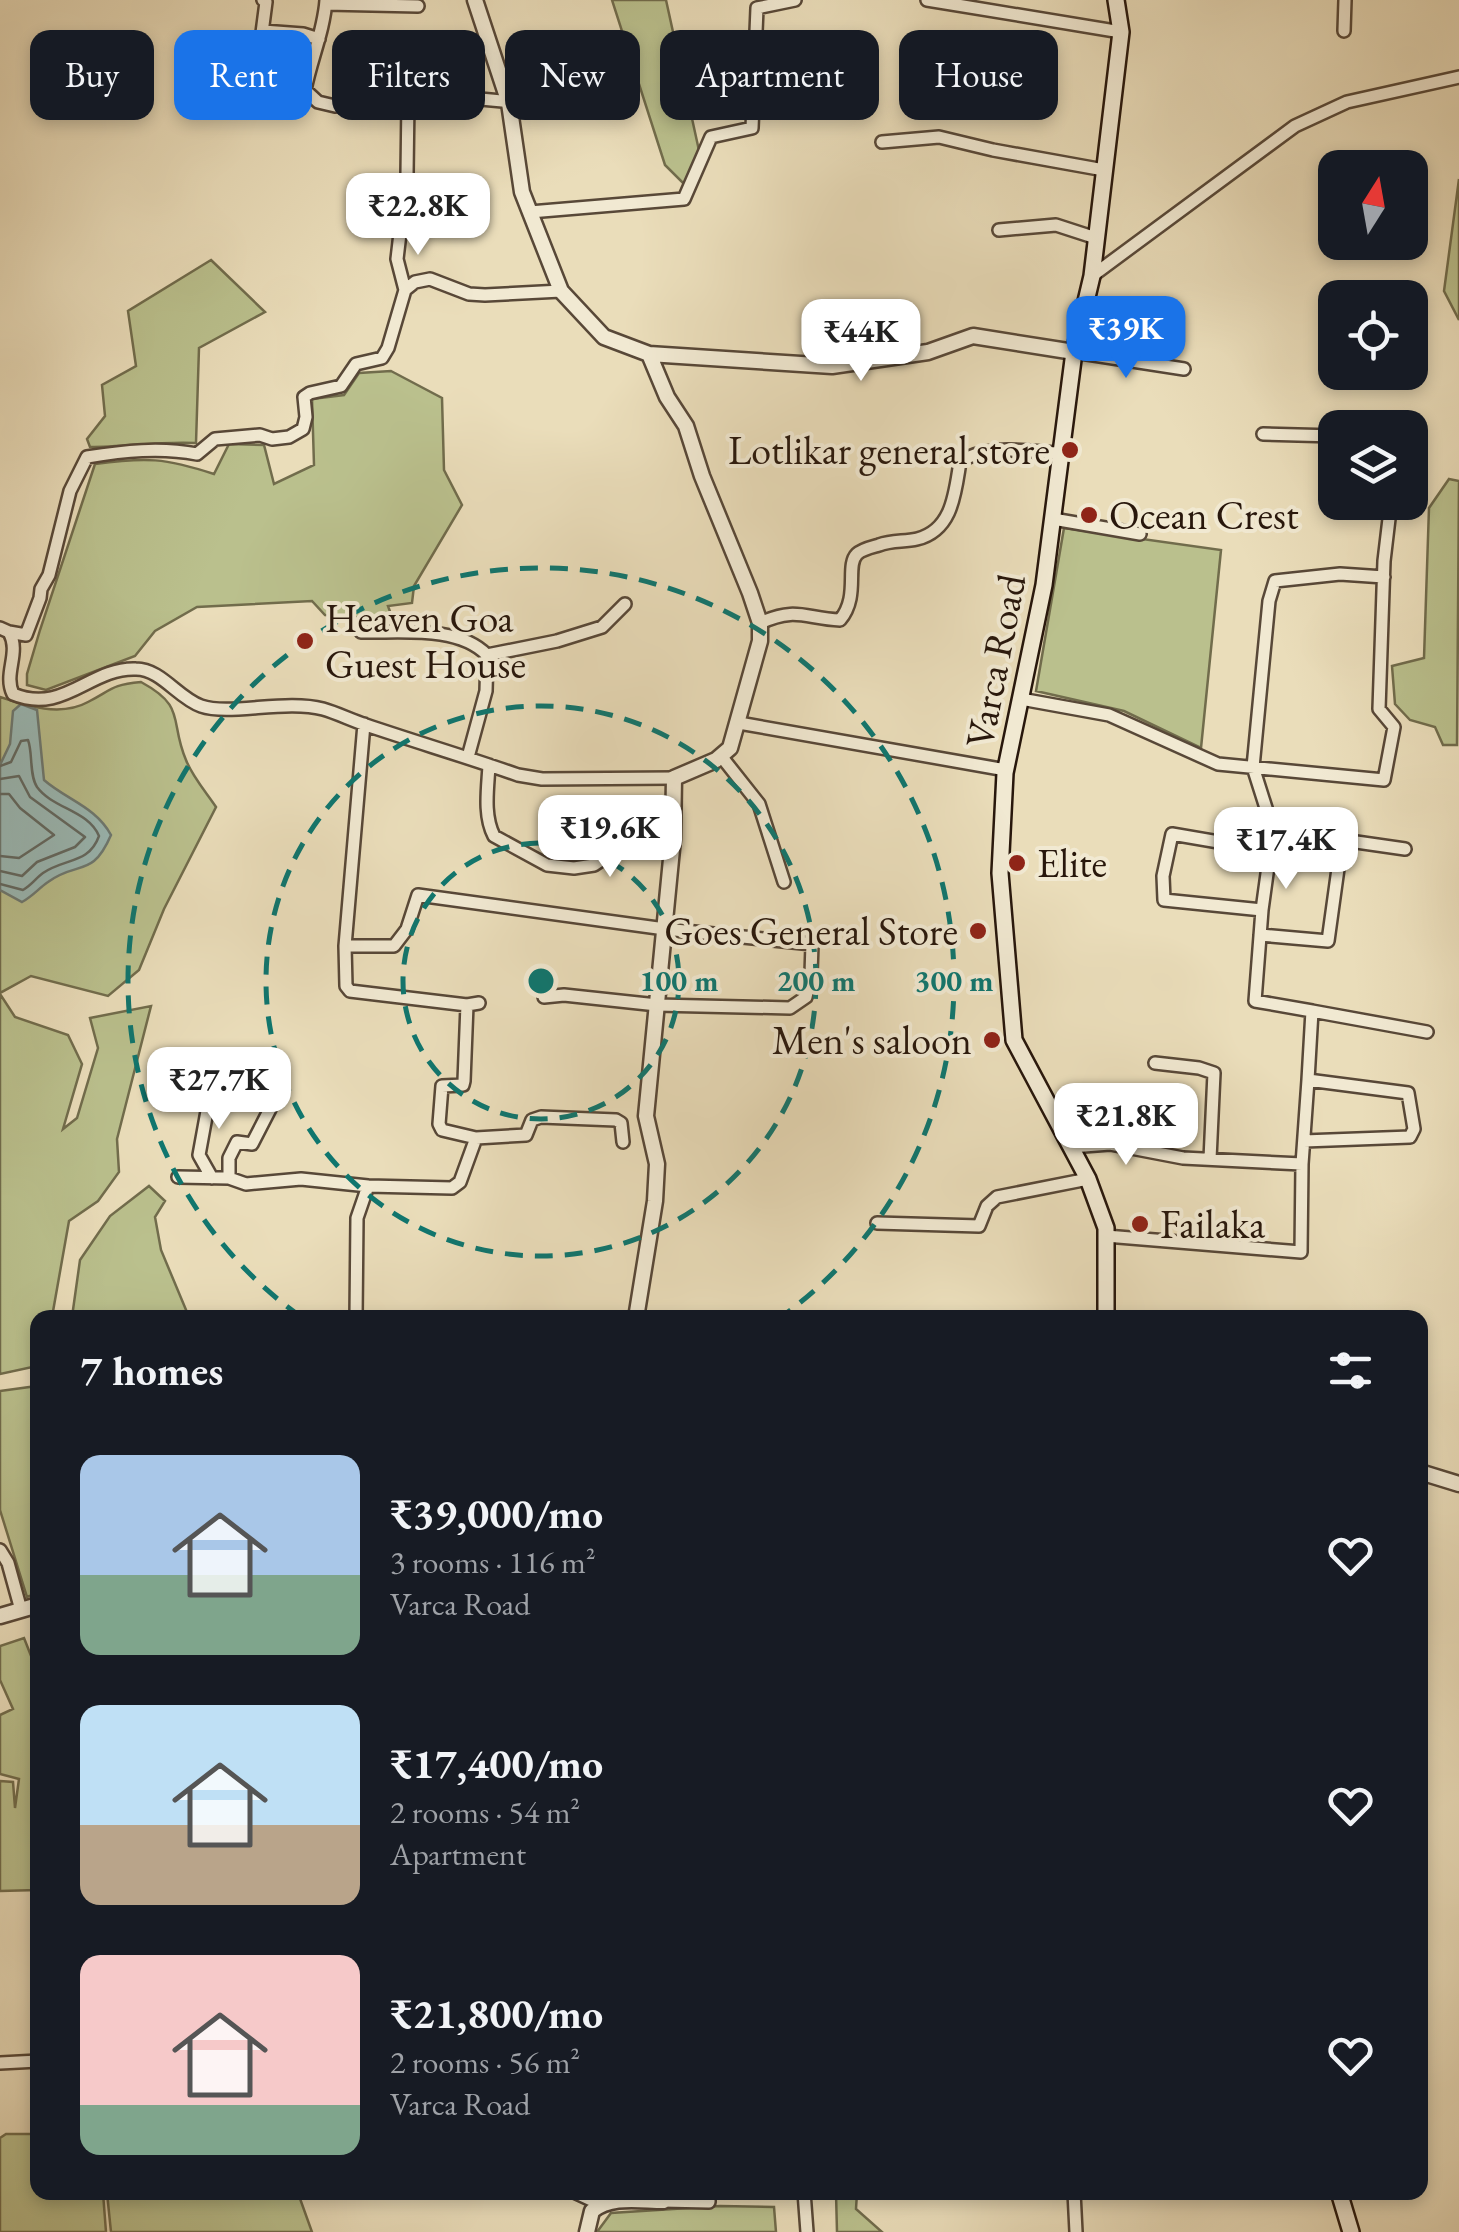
<!DOCTYPE html>
<html lang="en">
<head>
<meta charset="utf-8">
<style>
	:root { --surface:#171b24; --page:#242831; --text:#f1f3f6; --muted:#9ea1a6; --accent:#1a73e8 }
	body { margin:0; font-family:"EB Garamond",serif; background:var(--page); color:var(--text); height:100vh; display:flex; flex-direction:column; font-size:38px; white-space:nowrap }
	* { box-sizing:border-box; margin:0 }
	p { font-size:32px; color:var(--muted) }
	.icon { flex:none; width:55px; height:55px; fill:none; stroke:currentColor; stroke-width:2; stroke-linecap:round; stroke-linejoin:round }
	.map { position:relative; flex:1; overflow:hidden }
	.drawer { position:absolute; left:30px; top:1310px; width:1398px; height:890px; display:flex; flex-direction:column; background:var(--surface); border-radius:20px; box-shadow:0 5px 15px #0003 }
	.drawer>* { flex:none }
	.guide { position:absolute; left:30px; top:30px; width:1400px; height:90px; display:flex; gap:20px }
	.needle { width:65px; rotate:11deg }
	.fabs { position:absolute; left:1318px; top:150px; display:grid; gap:20px }
	.fabs a { display:grid; place-items:center; width:110px; height:110px; border-radius:20px; background:var(--surface); box-shadow:0 5px 15px #0003; font-size:50px }
	.price { position:absolute; translate:-50% -85px; padding:0 22px; border-radius:20px; background:#fff; color:#222; font-size:32px; line-height:65px; filter:drop-shadow(0 2px 5px #0008) }
	.price::after { content:''; position:absolute; left:50%; top:60px; width:30px; height:22px; margin-left:-15px; background:inherit; clip-path:polygon(0 0,100% 0,50% 100%) }
	.price.selected { background:var(--accent); color:#fff }
	ul { padding:0; list-style:none }
	li { display:flex; align-items:center; gap:30px; height:250px; padding:0 50px }
	li span { display:grid; place-items:center; flex:none; width:280px; height:200px; border-radius:20px; color:#555 }
	li>.icon { margin-inline-start:auto }
	span .icon { width:120px; height:120px; fill:#fffc; stroke-width:1 }
	li b { font-size:42px }
	h2 { display:flex; justify-content:space-between; align-items:center; height:120px; padding:0 50px; font-size:42px }
	.pill { padding:0 35px; border-radius:20px; background:var(--surface); box-shadow:0 5px 15px #0003; font-size:35px; line-height:90px }
	.pill.selected { background:var(--accent); color:#fff }
	.map>svg:first-child { display:block }
</style>
</head>
<body>
<div class="map">
<svg width="1459" height="2232" viewBox="0 0 1459 2232">
	<rect width="100%" height="100%" fill="#eaddba"/>
	<filter id="stains"><feTurbulence type="fractalNoise" baseFrequency=".002" numOctaves="4"/><feColorMatrix values="0 0 0 0 .2 0 0 0 0 .09 0 0 0 0 .02 0 0 0 .5 -.17"/></filter>
	<radialGradient id="worn" r=".72"><stop offset=".6" stop-color="#630" stop-opacity="0"/><stop offset="1" stop-color="#630" stop-opacity=".3"/></radialGradient>
	<path fill="#bac08d" stroke="#716c4c" stroke-width="2.5" d="M612 0H666L700 155 684 184 665 165Z
		M1459 179V320L1444 291Z
		M211 260 265 312 199 348 196 443C160 441 126 447 90 447L87 439 105 416 102 385 136 366 128 311Z
		M391 371 442 398 444 470 462 505 414 586 412 603 388 606 393 620 325 615 312 601 197 607 155 631 135 656 46 690 27 685V674L40 630 95 464C146 457 165 458 214 474L229 444 264 445 274 484 314 465 312 399 344 395 359 373Z
		M1449 479 1459 481 1457 745H1443L1435 727 1410 720 1395 704 1392 666 1424 658 1429 508Z
		M1064 528 1221 550 1201 748 1124 711 1036 691Z
		M141 682C187 707 169 720 186 760 192 776 206 792 216 807L164 909 139 970 108 996 31 976 0 993V697C27 706 61 717 88 702 113 689 111 685 141 682Z
		M0 994 15 1017 68 1035 82 1064 63 1129 77 1118 98 1048 90 1018 151 1006 117 1139 119 1172 98 1201 69 1221 52 1317 38 1318 37 1366 0 1374Z
		M149 1186 165 1201 155 1217 161 1250 189 1317H72L80 1260 110 1216Z
		M37 1386 38 1593 27 1597 0 1510V1391Z
		M24 1638 37 1671V1890L0 1891V1781L13 1782 15 1808 19 1779 0 1774V1715L13 1709 0 1680V1646Z
		M6 2134H37L38 2192 103 2193 106 2232H0V2138Z
		M107 2193H298L312 2232H111Z
		M836 2193H857L856 2209 882 2232H837Z
		M720 2206 774 2207 776 2232H597L611 2213Z"/>
	<path fill="#9abab7" stroke="#6c7973" stroke-width="2.5" d="M21 704 37 710 44 780C67 800 96 807 111 835 92 879 78 860 48 882 39 888 33 896 22 902L0 890V765L10 744 13 711Z"/>
	<g fill="none" stroke-linecap="round" stroke-linejoin="round">
		<path stroke="#616862" stroke-width="2.5" d="M0 766 11 762 21 741 28 740C33 753 29 775 37 787 53 809 88 810 99 836 89 864 65 858 43 873 36 878 32 885 23 890L0 884
			M0 779 19 776 30 797 85 837 75 847 37 862 22 876 0 871
			M0 794H9L20 808 54 835 19 858 0 856"/>
		<g stroke="#584838" stroke-width="16">
			<path id="minor" d="M326 0C324 31 311 59 305 90L318 102 335 106 448 96 555 106 631 103
				M927 0 1121 32
				M326 4 418 6
				M263 31 303 34 319 39
				M1344 31 1345 0
				M257 71 266 2 263 0
				M882 142 939 137 993 150 1104 170
				M530 212 684 199 711 137 752 128 757 8 795 0
				M999 230 1056 225 1096 238
				M1092 276 1295 126 1347 102 1459 77
				M405 290 397 259 407 174 408 100
				M1074 352 1184 369
				M1263 434 1335 436
				M1053 519 1140 534
				M760 623C797 606 806 619 840 620 860 596 845 566 857 554 862 549 872 547 879 545 892 540 904 542 917 539 953 530 955 492 960 462 987 443 1030 452 1061 453
				M0 628 9 632C21 653 3 673 13 694 64 715 90 667 136 669 161 669 178 698 201 706 230 716 285 699 323 709 337 713 351 720 366 725 416 742 467 757 518 775L542 779 674 778
				M9 632 26 635 40 598 41 589 49 575 70 491 87 457C124 451 160 447 197 454L215 439 260 435 272 439 289 437 303 429 306 417 304 397 310 393 341 386 356 364 382 358 388 348 405 290 415 282 430 279 469 294 485 295 561 291
				M361 632C400 633 458 625 487 655L486 691 468 757
				M487 655 557 641 602 627 625 604
				M1021 699 1109 715 1218 764 1384 780 1394 727 1379 709 1384 561 1391 502
				M739 723 1006 770
				M364 724 345 946H394L407 929 418 895 665 929 812 944 811 974 806 997 790 1008 657 1005 564 995 544 997
				M721 756 759 804 784 882
				M489 765C488 787 483 815 494 836L547 865 574 868 594 865 631 840 651 836 673 839
				M1273 830 1253 767 1269 601 1275 581 1340 574 1384 577
				M1271 851 1172 834 1163 876 1164 900 1262 910 1273 830 1405 849
				M1262 910 1255 1001 1312 1011 1308 1080 1408 1093 1414 1129 1410 1137 1304 1141
				M1260 935 1328 941 1342 840
				M345 946 346 986 350 991 467 1005 479 1003
				M467 1005 464 1081 463 1085 442 1086 439 1124 442 1130 476 1138
				M1312 1011 1427 1032
				M1155 1063 1199 1068 1214 1073 1210 1159
				M1071 1147 1110 1144 1183 1158 1302 1164 1308 1080
				M178 1177 229 1178 246 1184 301 1179 368 1186
				M212 1178 199 1155 214 1073
				M229 1178V1158L237 1142 252 1144 270 1109
				M877 1223 979 1226 987 1206 997 1197 1088 1179
				M1106 1236 1301 1252 1302 1164
				M356 1318 357 1218 368 1186 452 1188 460 1182 476 1138 526 1135 532 1120 541 1117 616 1120 621 1123 623 1142
				M0 1550 8 1563 21 1610
				M0 2063 38 2061
				M574 2192 600 2204
				M804 2192 807 2232
				M1074 2192 1076 2232
				M663 2201 709 2202V2192"/>
		</g>
		<g stroke="#584838" stroke-width="19">
			<path id="tertiary" d="M475 0 509 103 522 192 561 291 604 337 649 354 832 366 928 352 973 336 1074 352
				M636 1318 655 1201 657 1164 646 1116 673 839 674 778 716 760 730 748 760 641V623L750 593 702 476 686 426 667 397 649 354
				M1420 1472 1459 1484
				M0 1616 38 1605
				M587 2232 592 2211C611 2195 640 2201 663 2201L668 2192"/>
		</g>
		<g stroke="#28170c" stroke-width="20">
			<path id="secondary" d="M1106 1318V1228L1088 1179 1014 1040 1000 873 1005 773 1044 585 1074 352 1092 276 1121 32 1116 0
				M1339 2192 1351 2232"/>
		</g>
		<use href="#minor" stroke="#f1e9d2" stroke-width="11"/>
		<use href="#tertiary" stroke="#f1e9d2" stroke-width="14"/>
		<use href="#secondary" stroke="#f1e9d2" stroke-width="15"/>
	</g>
	<g fill="none" stroke="#0f766e" stroke-width="5" stroke-dasharray="18 12">
		<circle cx="541" cy="981" r="138"/>
		<circle cx="541" cy="981" r="275"/>
		<path d="M301 1317A413 413 0 1 1 781 1317"/>
	</g>
	<g fill="#8f2418" stroke="#f1e9d2" stroke-width="4">
		<circle cx="1070" cy="450" r="10"/>
		<circle cx="1089" cy="515" r="10"/>
		<circle cx="305" cy="641" r="10"/>
		<circle cx="1017" cy="863" r="10"/>
		<circle cx="978" cy="931" r="10"/>
		<circle cx="992" cy="1040" r="10"/>
		<circle cx="1140" cy="1224" r="10"/>
	</g>
	<g text-anchor="middle" stroke-width="8" stroke-linejoin="round" paint-order="stroke">
		<g font-size="40" fill="#28170c" stroke="#f1e9d2" text-anchor="start">
			<text x="1050" y="464" text-anchor="end">Lotlikar general store</text>
			<text x="1109" y="529">Ocean Crest</text>
			<text x="325" y="632">Heaven Goa<tspan x="325" dy="46">Guest House</tspan></text>
			<text x="1037" y="877">Elite</text>
			<text x="958" y="945" text-anchor="end">Goes General Store</text>
			<text x="972" y="1054" text-anchor="end">Men's saloon</text>
			<text x="1160" y="1238">Failaka</text>
		</g>
		<g font-size="40" fill="#28170c" stroke="#f1e9d2">
			<text transform="translate(995 661) rotate(-79)" y="14">Varca Road</text>
		</g>
	</g>
	<circle cx="541" cy="981" r="15" fill="#0f766e" stroke="#f1e9d2" stroke-width="5"/>
	<g font-size="30" text-anchor="middle" font-weight="bold" fill="#0f766e" stroke="#f1e9d2" stroke-width="8" stroke-linejoin="round" paint-order="stroke">
		<text x="679" y="991">100 m</text>
		<text x="816" y="991">200 m</text>
		<text x="954" y="991">300 m</text>
	</g>
	<rect width="100%" height="100%" filter="url(#stains)"/>
	<rect width="100%" height="100%" fill="url(#worn)"/>
</svg>
<div class="fabs">
<a><svg class="needle" viewBox="-14 -14 28 28"><path d="M0-13l5 13h-10z" fill="#e53935"/><path d="M0 13l5-13h-10z" fill="#9ea1a6"/></svg></a>
<a><svg class="icon" aria-label="locate" viewBox="0 0 24 24"><circle cx="12" cy="12" r="6"/><path d="M12 2v4M12 18v4M2 12h4M18 12h4"/></svg></a>
<a><svg class="icon" aria-label="layers" viewBox="0 0 24 24"><path d="M12 4l9 5-9 5-9-5zM3 14l9 5 9-5"/></svg></a>
</div>
<b class="price" style="left:418px;top:258px">₹22.8K</b>
<b class="price selected" style="left:1126px;top:381px">₹39K</b>
<b class="price" style="left:861px;top:384px">₹44K</b>
<b class="price" style="left:610px;top:880px">₹19.6K</b>
<b class="price" style="left:1286px;top:892px">₹17.4K</b>
<b class="price" style="left:219px;top:1132px">₹27.7K</b>
<b class="price" style="left:1126px;top:1168px">₹21.8K</b>
<div class="guide">
<a class="pill">Buy</a>
<a class="pill selected">Rent</a>
<a class="pill">Filters</a>
<a class="pill">New</a>
<a class="pill">Apartment</a>
<a class="pill">House</a>
</div>
<section class="drawer">
<h2>7 homes<svg class="icon" aria-label="filters" viewBox="0 0 24 24"><path d="M4 7h16M4 17h16"/><circle cx="9" cy="7" r="2"/><circle cx="15" cy="17" r="2"/></svg></h2>
<ul>
<li><span style="background:linear-gradient(#a9c7e8 60%,#7fa58c 0)"><svg class="icon" aria-label="home" viewBox="0 0 24 24"><path d="M3 11l9-7 9 7M6 9v11h12V9"/></svg></span><div><b>₹39,000/mo</b><p>3 rooms · 116 m²</p><p>Varca Road</p></div><svg class="icon" aria-label="heart" viewBox="0 0 24 24"><path d="M12 20l-8-8c-3-5 5-10 8-4 3-6 11-1 8 4z"/></svg></li>
<li><span style="background:linear-gradient(#bfe0f5 60%,#b9a48a 0)"><svg class="icon" aria-label="home" viewBox="0 0 24 24"><path d="M3 11l9-7 9 7M6 9v11h12V9"/></svg></span><div><b>₹17,400/mo</b><p>2 rooms · 54 m²</p><p>Apartment</p></div><svg class="icon" aria-label="heart" viewBox="0 0 24 24"><path d="M12 20l-8-8c-3-5 5-10 8-4 3-6 11-1 8 4z"/></svg></li>
<li><span style="background:linear-gradient(#f6c9c9 75%,#7fa58c 0)"><svg class="icon" aria-label="home" viewBox="0 0 24 24"><path d="M3 11l9-7 9 7M6 9v11h12V9"/></svg></span><div><b>₹21,800/mo</b><p>2 rooms · 56 m²</p><p>Varca Road</p></div><svg class="icon" aria-label="heart" viewBox="0 0 24 24"><path d="M12 20l-8-8c-3-5 5-10 8-4 3-6 11-1 8 4z"/></svg></li>
</ul>
</section>
</div>
</body>
</html>
